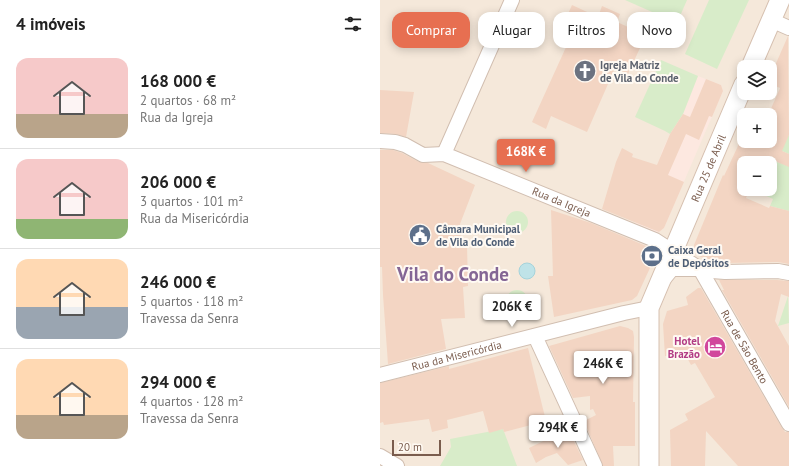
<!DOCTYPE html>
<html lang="pt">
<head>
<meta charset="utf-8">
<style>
	:root { --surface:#fff; --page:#f2f2f2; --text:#222; --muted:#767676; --line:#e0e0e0; --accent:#e76f51 }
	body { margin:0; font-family:"PT Sans",sans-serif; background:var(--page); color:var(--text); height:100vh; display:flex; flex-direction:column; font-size:15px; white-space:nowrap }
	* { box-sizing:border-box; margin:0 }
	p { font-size:13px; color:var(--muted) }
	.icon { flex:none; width:22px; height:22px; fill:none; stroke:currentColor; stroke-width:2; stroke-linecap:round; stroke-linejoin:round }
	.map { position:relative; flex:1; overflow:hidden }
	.panel { display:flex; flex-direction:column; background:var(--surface); width:380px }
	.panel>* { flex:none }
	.guide { position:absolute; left:12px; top:12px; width:337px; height:36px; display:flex; gap:8px }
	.tools { position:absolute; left:357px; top:60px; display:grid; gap:8px }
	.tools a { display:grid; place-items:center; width:40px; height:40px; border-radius:8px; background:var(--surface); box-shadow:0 2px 10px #0003; font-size:20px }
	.scale { position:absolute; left:12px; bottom:10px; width:49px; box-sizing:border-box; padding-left:4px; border:2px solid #7a5c4d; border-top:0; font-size:11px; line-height:14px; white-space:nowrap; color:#7a5c4d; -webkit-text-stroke:3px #fffaf3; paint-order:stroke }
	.price { position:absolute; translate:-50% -34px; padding:0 9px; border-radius:4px; background:#fff; color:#222; font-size:13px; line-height:26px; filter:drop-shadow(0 1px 2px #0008) }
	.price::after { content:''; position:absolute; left:50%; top:24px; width:12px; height:9px; margin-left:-6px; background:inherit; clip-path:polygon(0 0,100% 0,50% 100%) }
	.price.current { background:var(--accent); color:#fff }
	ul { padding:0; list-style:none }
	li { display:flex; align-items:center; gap:12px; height:100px; padding:0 16px }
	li+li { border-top:1px solid var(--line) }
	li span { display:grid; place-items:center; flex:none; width:112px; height:80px; border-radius:12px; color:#555 }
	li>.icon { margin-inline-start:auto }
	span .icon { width:48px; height:48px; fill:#fffc; stroke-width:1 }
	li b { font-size:17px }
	h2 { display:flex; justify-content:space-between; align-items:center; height:48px; padding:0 16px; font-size:17px }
	.pill { padding:0 14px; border-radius:12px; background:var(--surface); box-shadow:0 2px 10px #0003; font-size:14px; line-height:36px }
	.pill.current { background:var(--accent); color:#fff }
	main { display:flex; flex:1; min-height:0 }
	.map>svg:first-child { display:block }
</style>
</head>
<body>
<main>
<section class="panel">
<h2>4 imóveis<svg class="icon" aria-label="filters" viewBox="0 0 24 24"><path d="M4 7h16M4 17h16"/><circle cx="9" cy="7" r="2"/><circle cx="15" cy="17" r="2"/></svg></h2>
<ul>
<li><span style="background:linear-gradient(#f6c9c9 70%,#b9a48a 0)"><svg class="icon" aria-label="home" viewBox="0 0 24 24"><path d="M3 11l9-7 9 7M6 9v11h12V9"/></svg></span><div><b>168 000 €</b><p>2 quartos · 68 m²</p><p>Rua da Igreja</p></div></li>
<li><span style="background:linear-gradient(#f6c9c9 75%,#8fb573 0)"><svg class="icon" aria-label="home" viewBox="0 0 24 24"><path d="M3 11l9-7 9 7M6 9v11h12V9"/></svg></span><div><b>206 000 €</b><p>3 quartos · 101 m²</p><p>Rua da Misericórdia</p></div></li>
<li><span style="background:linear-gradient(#ffd9b3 60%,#9aa5b1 0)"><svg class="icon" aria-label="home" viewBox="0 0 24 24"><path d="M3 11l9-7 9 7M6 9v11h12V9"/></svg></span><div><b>246 000 €</b><p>5 quartos · 118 m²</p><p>Travessa da Senra</p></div></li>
<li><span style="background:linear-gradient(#ffd9b3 70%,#b9a48a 0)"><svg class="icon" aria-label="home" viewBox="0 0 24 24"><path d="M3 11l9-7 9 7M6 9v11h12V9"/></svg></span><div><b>294 000 €</b><p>4 quartos · 128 m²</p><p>Travessa da Senra</p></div></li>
</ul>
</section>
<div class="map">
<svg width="409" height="466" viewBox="0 0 409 466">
	<rect width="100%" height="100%" fill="#fdf6ec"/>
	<path fill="#f5e8da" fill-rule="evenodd" d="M0 0H409V466H0ZM364 67H390V93H364ZM364 115H390V141H364ZM364 163H390V189H364Z"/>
	<path fill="#fde8e0" d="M318 76 341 85 343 91 284 228 278 233 255 223 273 183 282 151 290 134 303 114Z"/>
	<path fill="#d8ecc9" d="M245 0H307L297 23Z
		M329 0H369L337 69 305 54Z
		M281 60 318 76 303 114 290 134 285 131 255 117Z
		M409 135V154L402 151 397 162 409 166V211L390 206 393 199 371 189H390V163H380L390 141 408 136Z
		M126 222a11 11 0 1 1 22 0a11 11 0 1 1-22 0Z
		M126 301a11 11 0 1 1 22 0a11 11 0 1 1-22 0Z
		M408 296 409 323 398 326Z
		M123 429 137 466H60L71 447 70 439Z"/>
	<path fill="#bfe3e8" stroke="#a5d3da" d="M139 271a8 8 0 1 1 16 0a8 8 0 1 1-16 0Z"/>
	<path fill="#f3d5c3" d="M192 5 218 17 222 6 240 14 237 22 266 35 248 74 235 68 207 132 171 116 166 129 152 122 187 45 176 40Z
		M408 36 409 135 402 151 409 154V167L383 156 380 163H364V189H370L366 198 389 208 390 206 409 211V264L398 262 345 263 329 262 328 260 315 254 314 252V245L343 175 344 176 364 133V141H390V111L400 88 390 84V77Z
		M326 79 341 85 343 91 332 117 329 116 319 140 306 134 288 175 304 182 284 228 279 232 222 209 236 162 242 148 253 154 252 157 277 165 290 134 303 114 310 117Z
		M0 90 34 92 26 137 16 134 0 133Z
		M0 150H13L22 153 39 162 48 163 95 185 80 224 81 246 87 245 88 286 83 287 85 318 61 319 66 349 8 364 3 295 2 267H0Z
		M171 210 211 223 271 248 276 255 257 296 252 300 174 317 168 276H173Z
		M339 280H397L409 281V297L401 294 395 321 409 346V407L342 290H344Z
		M318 288H321L402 428 405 432H409V466H358L326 431 325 466H291L290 430 308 420 305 414 335 397 315 363 311 365 305 354 285 356 283 324 287 311 308 305 306 297Z
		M240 326 248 328 253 331 254 337 253 402H255V446H233L234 466H223L204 421 216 415 213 409 210 410V396L193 398 169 346Z
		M148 348 166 421 124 432 123 429 109 433 103 411 67 420 68 428 52 432 49 419 4 425 3 422 0 423V383L69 366V369Z
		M188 429 203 460 188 465 177 453 166 457 156 463 149 448Z"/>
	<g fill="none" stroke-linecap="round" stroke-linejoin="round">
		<g stroke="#d1beb0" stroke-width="16">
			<g id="street">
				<path d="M391 20 409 28"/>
				<path id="s1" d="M0 141 15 142 25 145 43 155 64 154 275 240 320 269 409 424"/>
				<path d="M64 154 132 0"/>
				<path d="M283 280 292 269H320L332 271 345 272 398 271 409 273"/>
				<path d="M155 336 215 466"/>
				<path id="s2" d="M0 375 244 313 269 308"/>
				<path d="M0 456 17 466"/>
			</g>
		</g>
		<g stroke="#d6c0b0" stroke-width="21">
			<g id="secondary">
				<path d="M371 67 400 0"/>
				<path id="s3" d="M269 466V308L364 84"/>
			</g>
		</g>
		<use href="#street" stroke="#fff" stroke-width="14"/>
		<use href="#secondary" stroke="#fff" stroke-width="19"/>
	</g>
	<defs>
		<g id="church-disc" transform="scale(1.15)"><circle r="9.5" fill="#6b7280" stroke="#fffaf3"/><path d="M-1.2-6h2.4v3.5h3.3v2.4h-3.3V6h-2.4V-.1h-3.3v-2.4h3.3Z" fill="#fff"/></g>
		<g id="civic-disc" transform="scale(1.15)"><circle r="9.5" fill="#5c6f8a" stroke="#fffaf3"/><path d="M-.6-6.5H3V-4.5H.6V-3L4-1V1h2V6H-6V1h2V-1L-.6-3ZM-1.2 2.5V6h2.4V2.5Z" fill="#fff"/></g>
		<g id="bank-disc" transform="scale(1.15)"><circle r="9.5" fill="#5c6f8a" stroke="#fffaf3"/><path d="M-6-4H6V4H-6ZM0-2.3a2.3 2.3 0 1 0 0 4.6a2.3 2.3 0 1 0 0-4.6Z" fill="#fff"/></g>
		<g id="hotel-disc" transform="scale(1.15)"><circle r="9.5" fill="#d1479c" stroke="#fffaf3"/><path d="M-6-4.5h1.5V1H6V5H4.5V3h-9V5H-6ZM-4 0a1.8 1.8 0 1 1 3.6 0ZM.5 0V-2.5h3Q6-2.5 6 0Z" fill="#fff"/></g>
	</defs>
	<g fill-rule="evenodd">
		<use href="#church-disc" x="205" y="71"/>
		<use href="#civic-disc" x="40" y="235"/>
		<use href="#bank-disc" x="272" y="256"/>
		<use href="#hotel-disc" x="335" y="347"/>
	</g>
	<g text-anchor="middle" stroke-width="4" stroke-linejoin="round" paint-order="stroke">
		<g font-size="11" font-weight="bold" fill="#5b616d" stroke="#fffaf3" text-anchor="start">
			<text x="220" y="69">Igreja Matriz<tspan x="220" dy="13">de Vila do Conde</tspan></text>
		</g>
		<g font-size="11" fill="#7a5c4d" stroke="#fffaf3">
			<text dy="4" stroke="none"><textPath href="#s3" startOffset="310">Rua 25 de Abril</textPath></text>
			<text dy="4" stroke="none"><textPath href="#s1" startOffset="194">Rua da Igreja</textPath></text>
			<text dy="4" stroke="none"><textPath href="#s1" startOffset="438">Rua de São Bento</textPath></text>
			<text dy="4" stroke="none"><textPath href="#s2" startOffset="79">Rua da Misericórdia</textPath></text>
		</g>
		<g font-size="11" font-weight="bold" fill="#4e5e75" stroke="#fffaf3" text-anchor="start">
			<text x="56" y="233">Câmara Municipal<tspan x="56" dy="13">de Vila do Conde</tspan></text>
			<text x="288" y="254">Caixa Geral<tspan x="288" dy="13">de Depósitos</tspan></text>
		</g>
		<g font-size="11" font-weight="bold" fill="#b23c85" stroke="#fffaf3" text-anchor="end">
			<text x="320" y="345">Hotel<tspan x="320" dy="13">Brazão</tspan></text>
		</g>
		<g font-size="19" font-weight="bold" fill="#846695" stroke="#fffaf3">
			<text x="73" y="281">Vila do Conde</text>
		</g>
	</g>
</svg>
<div class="tools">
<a><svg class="icon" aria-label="layers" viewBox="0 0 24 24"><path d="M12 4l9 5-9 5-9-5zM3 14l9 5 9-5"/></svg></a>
<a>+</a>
<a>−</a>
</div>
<div class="scale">20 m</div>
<b class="price current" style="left:146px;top:173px">168K €</b>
<b class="price" style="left:132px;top:328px">206K €</b>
<b class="price" style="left:223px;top:385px">246K €</b>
<b class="price" style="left:178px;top:449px">294K €</b>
<div class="guide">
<a class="pill current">Comprar</a>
<a class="pill">Alugar</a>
<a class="pill">Filtros</a>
<a class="pill">Novo</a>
</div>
</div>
</main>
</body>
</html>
